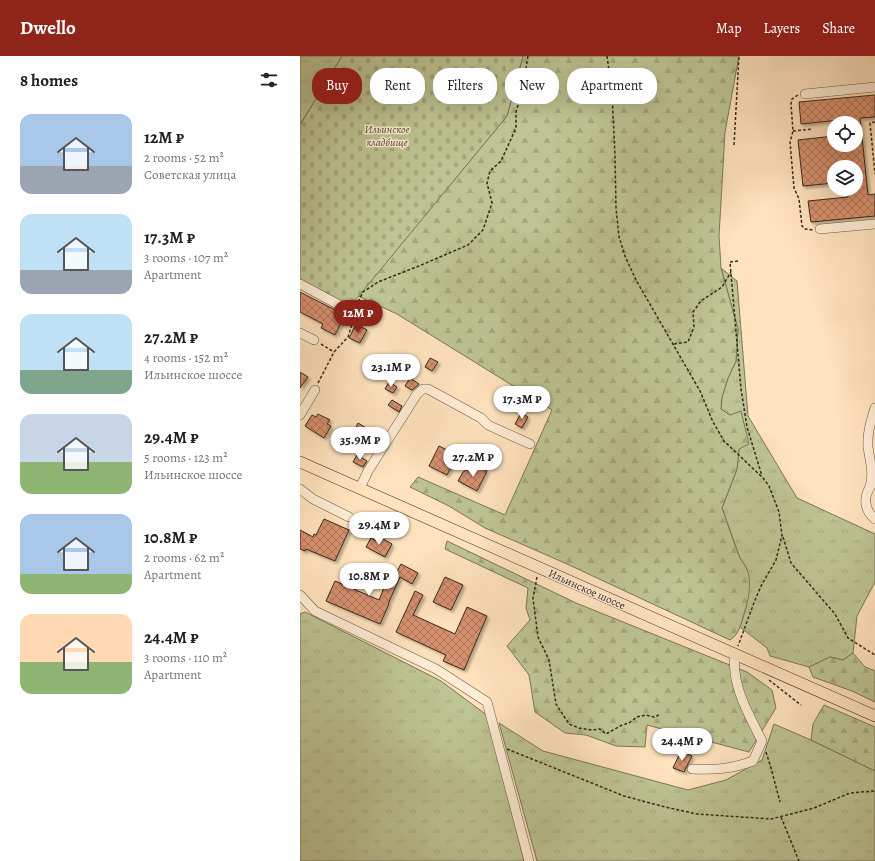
<!DOCTYPE html>
<html lang="en">
<head>
<meta charset="utf-8">
<style>
	:root { --surface:#fff; --page:#f6f6f6; --text:#202124; --muted:#757577; --accent:#8f2418 }
	body { margin:0; font-family:Alegreya,serif; background:var(--page); color:var(--text); height:100vh; display:flex; flex-direction:column; font-size:15px; white-space:nowrap }
	* { box-sizing:border-box; margin:0 }
	p { font-size:13px; color:var(--muted) }
	.icon { flex:none; width:22px; height:22px; fill:none; stroke:currentColor; stroke-width:2; stroke-linecap:round; stroke-linejoin:round }
	.map { position:relative; flex:1; overflow:hidden }
	.details { display:flex; flex-direction:column; background:var(--surface); width:300px }
	.details>* { flex:none }
	.guide { position:absolute; left:12px; top:12px; width:380px; height:36px; display:flex; gap:8px }
	.controls { position:absolute; left:527px; top:60px; display:grid; gap:8px }
	.controls a { display:grid; place-items:center; width:36px; height:36px; border-radius:50%; background:var(--surface); box-shadow:0 4px 16px #0002; font-size:20px }
	.price { position:absolute; translate:-50% -34px; padding:0 9px; border-radius:14px; background:#fff; color:#222; font-size:13px; line-height:26px; filter:drop-shadow(0 1px 2px #0008) }
	.price::after { content:''; position:absolute; left:50%; top:24px; width:12px; height:9px; margin-left:-6px; background:inherit; clip-path:polygon(0 0,100% 0,50% 100%) }
	.price.current { background:var(--accent); color:#fff }
	ul { padding:0; list-style:none }
	li { display:flex; align-items:center; gap:12px; height:100px; padding:0 20px }
	li span { display:grid; place-items:center; flex:none; width:112px; height:80px; border-radius:12px; color:#555 }
	li>.icon { margin-inline-start:auto }
	span .icon { width:48px; height:48px; fill:#fffc; stroke-width:1 }
	li b { font-size:17px }
	h2 { display:flex; justify-content:space-between; align-items:center; height:48px; padding:0 20px; font-size:17px }
	.chip { padding:0 14px; border-radius:16px; background:var(--surface); box-shadow:0 4px 16px #0002; font-size:14px; line-height:36px }
	.chip.current { background:var(--accent); color:#fff }
	header { display:flex; align-items:center; gap:24px; box-sizing:border-box; height:56px; padding:0 20px; background:var(--accent); color:#fff }
	header strong { font-size:19px }
	nav { display:flex; gap:22px; margin-inline-start:auto; font-size:14px }
	main { display:flex; flex:1; min-height:0 }
	.map>svg:first-child { display:block }
</style>
</head>
<body>
<header>
<strong>Dwello</strong>
<nav><a>Map</a><a>Layers</a><a>Share</a></nav>
</header>
<main>
<section class="details">
<h2>8 homes<svg class="icon" aria-label="filters" viewBox="0 0 24 24"><path d="M4 7h16M4 17h16"/><circle cx="9" cy="7" r="2"/><circle cx="15" cy="17" r="2"/></svg></h2>
<ul>
<li><span style="background:linear-gradient(#a9c7e8 65%,#9aa5b1 0)"><svg class="icon" aria-label="home" viewBox="0 0 24 24"><path d="M3 11l9-7 9 7M6 9v11h12V9"/></svg></span><div><b>12M ₽</b><p>2 rooms · 52 m²</p><p>Советская улица</p></div></li>
<li><span style="background:linear-gradient(#bfe0f5 70%,#9aa5b1 0)"><svg class="icon" aria-label="home" viewBox="0 0 24 24"><path d="M3 11l9-7 9 7M6 9v11h12V9"/></svg></span><div><b>17.3M ₽</b><p>3 rooms · 107 m²</p><p>Apartment</p></div></li>
<li><span style="background:linear-gradient(#bfe0f5 70%,#7fa58c 0)"><svg class="icon" aria-label="home" viewBox="0 0 24 24"><path d="M3 11l9-7 9 7M6 9v11h12V9"/></svg></span><div><b>27.2M ₽</b><p>4 rooms · 152 m²</p><p>Ильинское шоссе</p></div></li>
<li><span style="background:linear-gradient(#c9d6e8 60%,#8fb573 0)"><svg class="icon" aria-label="home" viewBox="0 0 24 24"><path d="M3 11l9-7 9 7M6 9v11h12V9"/></svg></span><div><b>29.4M ₽</b><p>5 rooms · 123 m²</p><p>Ильинское шоссе</p></div></li>
<li><span style="background:linear-gradient(#a9c7e8 75%,#8fb573 0)"><svg class="icon" aria-label="home" viewBox="0 0 24 24"><path d="M3 11l9-7 9 7M6 9v11h12V9"/></svg></span><div><b>10.8M ₽</b><p>2 rooms · 62 m²</p><p>Apartment</p></div></li>
<li><span style="background:linear-gradient(#ffd9b3 60%,#8fb573 0)"><svg class="icon" aria-label="home" viewBox="0 0 24 24"><path d="M3 11l9-7 9 7M6 9v11h12V9"/></svg></span><div><b>24.4M ₽</b><p>3 rooms · 110 m²</p><p>Apartment</p></div></li>
</ul>
</section>
<div class="map">
<svg width="575" height="805" viewBox="0 0 575 805">
	<defs>
		<pattern id="grass-tufts" width="24" height="20" patternUnits="userSpaceOnUse"><rect width="24" height="20" fill="#bec493"/><path d="M3 7l-1-3M5 7V3M7 7l1-3M15 17l-1-3M17 17v-4M19 17l1-3" fill="none" stroke="#a4a87e"/></pattern>
		<pattern id="forest-firs" width="22" height="20" patternUnits="userSpaceOnUse"><rect width="22" height="20" fill="#bec493"/><path d="M5 1l3.5 6h-7zM16 11l3.5 6h-7z" fill="#a4a87e"/></pattern>
		<pattern id="cemetery-stones" width="16" height="16" patternUnits="userSpaceOnUse"><rect width="16" height="16" fill="#bec493"/><path d="M2 7V4a2 2 0 0 1 4 0v3zM10 15v-3a2 2 0 0 1 4 0v3z" fill="#a4a87e"/></pattern>
		<pattern id="building-cross-hatch" width="8" height="8" patternUnits="userSpaceOnUse"><rect width="8" height="8" fill="#d7906e"/><path d="M0 0l8 8M0 8l8-8" fill="none" stroke="#af765a"/></pattern>
		<filter id="shadow"><feDropShadow dx="2.5" dy="2.5" stdDeviation="1" flood-color="#0004"/></filter>
	</defs>
	<rect width="100%" height="100%" fill="#ffe3be"/>
	<filter id="stains"><feTurbulence type="fractalNoise" baseFrequency=".005" numOctaves="4"/><feColorMatrix values="0 0 0 0 .2 0 0 0 0 .09 0 0 0 0 .02 0 0 0 .5 -.17"/></filter>
	<radialGradient id="worn" r=".72"><stop offset=".6" stop-color="#630" stop-opacity="0"/><stop offset="1" stop-color="#630" stop-opacity=".3"/></radialGradient>
	<path fill="url(#grass-tufts)" stroke="#7a7658" d="M0 0H42L0 69Z
		M421 212 437 225 448 360 497 442 575 478V526L557 560 553 597 543 604 530 601 509 611 470 600 467 592 440 571 446 552V511L440 502 422 452 437 413 439 393 430 359 421 353 422 341 428 322 436 305 438 273Z
		M5 556 141 625 188 660 224 805H0V558Z
		M199 667 243 695 388 734 426 724 462 704 474 668 511 684 575 715V805H237Z"/>
	<path fill="url(#forest-firs)" stroke="#7a7658" d="M223 0H439L425 76 419 180 421 212 438 273 436 305 428 322 422 341 421 353 430 359 441 355 449 388 439 393 437 413 422 452C428 468 433 486 440 502 444 508 448 513 449 521 451 534 447 549 443 561 441 570 438 579 430 584L267 508 185 472 149 450 110 431 118 421 205 459 252 354 97 258 58 240 207 60Z
		M147 485 276 547 447 616 472 634 476 652 449 696 347 669 345 691 316 690 286 679 265 677 235 656 229 619 207 590 230 564 226 552 228 532 145 493Z
		M553 597 565 611 575 615V646L552 635 513 621 509 611 530 601 543 604Z
		M524 649 575 671V715L511 684 513 668Z"/>
	<path fill="url(#cemetery-stones)" stroke="#7a7658" d="M42 0H223L207 60 49 252 0 224V69Z"/>
	<path fill="url(#building-cross-hatch)" stroke="#35291d" filter="url(#shadow)" d="M575 39V61L560 62 568 139 575 138V160L511 166 508 145 548 141 547 133H556V111H534V127L503 130 498 84 534 80V89H556V67H541L540 64 501 68 499 46Z
		M0 236 45 259 35 279 21 272 23 268 0 256Z
		M56 268 67 274 60 287 49 282Z
		M130 302 138 306 132 315 125 311Z
		M0 316 8 321 0 332Z
		M110 322 119 328 112 334 105 330Z
		M89 326 97 331 93 337 85 333Z
		M92 344 102 350 99 356 88 349Z
		M221 357 228 361 222 372 215 368Z
		M18 358 30 364 27 368 31 370 24 382 5 370 12 359 16 361Z
		M58 367 73 376 66 387 52 379Z
		M139 390 157 399 147 419 129 410Z
		M57 399 67 405 63 411 53 406Z
		M175 410 187 415 177 435 158 425 163 416Z
		M24 463 49 474 35 505 6 493 5 495 0 493V474L13 481 14 478 16 479Z
		M78 480 92 488 85 501 66 491 71 482 76 485Z
		M101 508 118 517 112 528 100 521 88 548H89L80 568 26 545 35 525 79 544 86 527 90 528Z
		M145 521 163 529 151 554 133 546Z
		M115 535 123 539 113 559 155 578 167 551 187 560 164 614 143 605 146 599 96 576Z
		M381 695 392 700 384 716 373 712Z"/>
	<g fill="none" stroke-linecap="round" stroke-linejoin="round">
		<g stroke="#685845" stroke-width="10">
			<path id="minor" d="M505 38 575 31
				M520 173 575 168
				M0 228 54 257
				M0 277 14 284
				M0 359 15 334
				M573 427C563 439 563 453 575 463
				M570 431C574 417 570 405 568 391 567 377 571 365 575 352
				M60 432 68 415 117 338 123 333H128L181 362 188 369 230 388
				M0 433 13 443 49 461
				M0 539 15 555 136 613 187 646 229 805
				M392 713C415 714 432 713 453 705L462 685C449 659 431 629 435 599"/>
		</g>
		<g stroke="#35291d" stroke-width="12">
			<path id="major" d="M0 406 575 660"/>
		</g>
		<path stroke="#35291d" stroke-width="1.5" stroke-dasharray="3 2" stroke-linecap="butt" d="M307 0 312 37 315 100 316 152 319 181 325 200 336 224 400 335 413 366 424 385 463 422 469 430 479 456 482 479 476 504 462 528 455 544 438 590
			M498 39 492 43 491 48 493 75 490 86 494 132 499 143 502 170 505 173 513 174
			M575 66 570 67 575 118
			M493 75 513 73
			M434 89 439 0
			M438 205 430 206 441 333 447 371 462 420
			M56 250 63 236 78 226 119 210 168 189 183 174 192 147 187 127 190 115 201 105 216 72V56L222 36 228 0
			M21 288 34 296
			M374 288 388 286 394 271 393 256 401 245 422 231 431 216
			M18 327 34 296 48 281 53 265
			M483 481 491 507 535 558 548 582 575 599
			M237 521 233 542 238 581 249 604 256 648 269 668 279 672 292 674 300 673 306 678 322 669 329 667 337 661 346 659 354 661 359 659
			M469 624 501 649
			M207 693 324 740 365 751 397 758 471 763 514 752 550 737 575 735
			M466 696 471 712 480 746
			M481 761 499 805"/>
		<use href="#minor" stroke="#ffedd5" stroke-width="9"/>
		<use href="#major" stroke="#ffe3be" stroke-width="11"/>
	</g>
	<g text-anchor="middle" stroke-width="3" stroke-linejoin="round" paint-order="stroke">
		<g font-size="11" font-style="italic" fill="#57503a" stroke="#ffedd5">
			<text x="87" y="77">Ильинское<tspan x="87" dy="13">кладбище</tspan></text>
		</g>
		<g font-size="11" fill="#35291d" stroke="#ffedd5">
			<text transform="translate(287 533) rotate(24)" y="4">Ильинское шоссе</text>
		</g>
	</g>
	<rect width="100%" height="100%" filter="url(#stains)"/>
	<rect width="100%" height="100%" fill="url(#worn)"/>
</svg>
<div class="controls">
<a><svg class="icon" aria-label="locate" viewBox="0 0 24 24"><circle cx="12" cy="12" r="6"/><path d="M12 2v4M12 18v4M2 12h4M18 12h4"/></svg></a>
<a><svg class="icon" aria-label="layers" viewBox="0 0 24 24"><path d="M12 4l9 5-9 5-9-5zM3 14l9 5 9-5"/></svg></a>
</div>
<b class="price current" style="left:58px;top:278px">12M ₽</b>
<b class="price" style="left:91px;top:332px">23.1M ₽</b>
<b class="price" style="left:222px;top:364px">17.3M ₽</b>
<b class="price" style="left:60px;top:405px">35.9M ₽</b>
<b class="price" style="left:173px;top:422px">27.2M ₽</b>
<b class="price" style="left:79px;top:490px">29.4M ₽</b>
<b class="price" style="left:69px;top:541px">10.8M ₽</b>
<b class="price" style="left:382px;top:706px">24.4M ₽</b>
<div class="guide">
<a class="chip current">Buy</a>
<a class="chip">Rent</a>
<a class="chip">Filters</a>
<a class="chip">New</a>
<a class="chip">Apartment</a>
</div>
</div>
</main>
</body>
</html>
